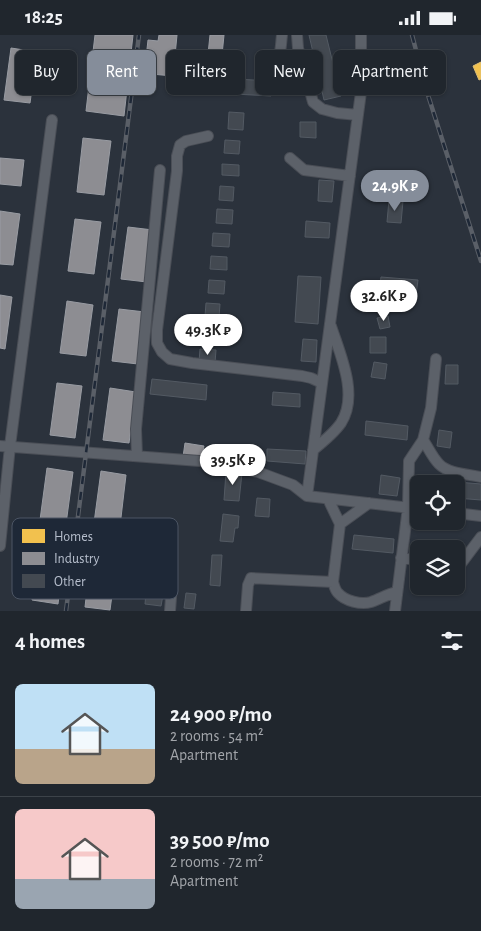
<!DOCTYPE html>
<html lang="en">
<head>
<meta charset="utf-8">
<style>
	:root { --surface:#20262d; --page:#2d3239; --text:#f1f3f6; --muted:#a2a5aa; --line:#3d4349; --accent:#858d9a }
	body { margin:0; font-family:"Alegreya Sans",sans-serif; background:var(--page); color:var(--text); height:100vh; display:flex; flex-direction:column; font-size:19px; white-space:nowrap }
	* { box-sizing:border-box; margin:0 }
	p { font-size:16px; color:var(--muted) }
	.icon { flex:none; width:28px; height:28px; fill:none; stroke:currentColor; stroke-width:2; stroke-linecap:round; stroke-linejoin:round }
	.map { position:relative; height:576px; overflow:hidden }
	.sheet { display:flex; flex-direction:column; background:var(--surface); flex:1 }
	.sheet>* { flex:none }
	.hud { position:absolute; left:15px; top:15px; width:451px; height:45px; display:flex; gap:10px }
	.buttons { position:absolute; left:410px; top:440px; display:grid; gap:10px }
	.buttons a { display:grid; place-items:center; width:55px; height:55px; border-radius:8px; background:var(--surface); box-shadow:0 1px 4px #0004,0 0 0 1px var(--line); font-size:25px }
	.price { position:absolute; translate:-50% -42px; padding:0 11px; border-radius:18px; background:#fff; color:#222; font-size:16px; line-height:32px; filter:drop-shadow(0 1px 2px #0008) }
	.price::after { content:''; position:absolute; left:50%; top:30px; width:15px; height:11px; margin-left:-8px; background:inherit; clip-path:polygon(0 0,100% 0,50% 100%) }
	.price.current { background:var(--accent); color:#fff }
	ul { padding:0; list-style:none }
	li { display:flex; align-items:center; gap:15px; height:125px; padding:0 15px }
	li+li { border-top:1px solid var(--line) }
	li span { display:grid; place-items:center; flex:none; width:140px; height:100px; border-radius:8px; color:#555 }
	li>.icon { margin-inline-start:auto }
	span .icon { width:60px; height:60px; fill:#fffc; stroke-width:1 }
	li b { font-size:21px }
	h2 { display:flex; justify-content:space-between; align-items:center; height:60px; padding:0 15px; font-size:21px }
	.tag { padding:0 18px; border-radius:8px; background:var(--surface); box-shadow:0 1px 4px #0004,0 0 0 1px var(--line); font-size:18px; line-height:45px }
	.tag.current { background:var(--accent); color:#fff }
	.status { display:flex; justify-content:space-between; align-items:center; height:35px; padding:0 25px; background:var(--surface); direction:ltr }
	.status svg { height:14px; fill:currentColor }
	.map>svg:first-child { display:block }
</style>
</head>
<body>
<div class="status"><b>18:25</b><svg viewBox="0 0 49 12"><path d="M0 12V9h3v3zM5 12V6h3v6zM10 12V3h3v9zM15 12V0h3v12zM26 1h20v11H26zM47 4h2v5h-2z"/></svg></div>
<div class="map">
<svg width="481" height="576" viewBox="0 0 481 576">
	<rect width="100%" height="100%" fill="#2b323c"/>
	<path fill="#f2c14e" stroke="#e0c074" d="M481 27V44L479 45 473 31Z"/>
	<path fill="#8d8d92" stroke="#999ca3" d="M95 0H133L124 81 86 76Z
		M159 0H177L173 41 151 39 153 15 147 14 148 5 158 6Z
		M210 0H224L221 30 207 29Z
		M11 13 37 17 30 68 4 65Z
		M199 46 225 48 224 57 198 54Z
		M83 103 111 106 104 160 77 157Z
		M0 123 24 125 21 151 0 149Z
		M0 176 20 179 13 230 0 229Z
		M75 184 101 187 94 239 68 236Z
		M128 192 153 195 147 247 121 244Z
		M0 260 12 262 5 314 0 313Z
		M67 266 93 270 86 321 60 318Z
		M119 274 145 277 138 329 112 326Z
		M57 348 82 351 75 403 50 400Z
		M110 353 136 357 129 408 103 405Z
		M185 408 204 411 201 425 183 422Z
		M47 433 73 437 66 489 40 485Z
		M101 436 126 440 120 491 94 488Z
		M39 513 64 517 58 569 32 565Z
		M91 520 117 523 110 575 85 572Z"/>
	<path fill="#434951" stroke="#535a63" d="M309 0H326L341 61 324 65Z
		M235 44 272 46 271 61 234 59Z
		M229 77 244 78 243 95 228 94Z
		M300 87H316V103L300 102Z
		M225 105 240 106 239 119 224 118Z
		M222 129 239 130V141L222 140Z
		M319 145 334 146 332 167 318 166Z
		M220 151 234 152 233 166 219 165Z
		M389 165 403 166 401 188 387 187Z
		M217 174 233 175 232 189 216 188Z
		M306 186 330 188 329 203 305 202Z
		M213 198 230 199 229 212 212 211Z
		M211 221 227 222V235L210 234Z
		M298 241 321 242 318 289 295 287Z
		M381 242 418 245 416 260 379 257Z
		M209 245 225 246 224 259 208 258Z
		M206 268 220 269 219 282 205 281Z
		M388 281 390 292 380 294 377 283Z
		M202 291 218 292 217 305 202 304Z
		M370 302H386V318H370Z
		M303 304 317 305 316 327 301 326Z
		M200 314 216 315 215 328 199 327Z
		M374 327 387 329 385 344 371 342Z
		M446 330H458V349H445Z
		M152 344 207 350 206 365 150 359Z
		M273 357 300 359V372L272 370Z
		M366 386 408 391 407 405 365 400Z
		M439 395 452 397 450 413 437 411Z
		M267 414 306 416 305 429 267 426Z
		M226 437 242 438 239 466 224 465Z
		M381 440 400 443 397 461 379 459Z
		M418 442H427V449H419V452H417Z
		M457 447 481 449V465L456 463Z
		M257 463 270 464 269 482 255 481Z
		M223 479 239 481 238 493H235L233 507 220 506Z
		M354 500 394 504 393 518 352 514Z
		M423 508 461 512 459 526 456 525V514H422Z
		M212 520H222L220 551 210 550Z
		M146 558 163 560 161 571 145 569Z
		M186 558 196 559 194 574 184 573Z"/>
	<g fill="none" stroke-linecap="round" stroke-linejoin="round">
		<g stroke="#4a4e56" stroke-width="12">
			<path id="minor" d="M297 0 298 13 313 67 322 74 337 78 358 80
				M263 36C282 32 280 16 282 0
				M208 101 186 106 180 110 177 121V136L157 295V308L162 317 170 324 192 328 302 341 311 343 322 348
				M290 123 304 135 350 141
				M423 405C428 412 432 422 439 429 449 439 467 439 481 442
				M0 411 213 427 258 437 293 450 307 461 419 474
				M313 415C323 407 334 398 341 388 359 360 340 319 331 291
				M137 421 136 394 160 135
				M307 461 361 57V0
				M328 464 340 489 333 547
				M456 478 481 481
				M340 489 369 468
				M0 511 10 411 52 85
				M401 523 419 525
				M456 530H460L481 502
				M144 537H168L172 549 170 576
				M246 576 248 550 251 543 333 547C334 550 335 555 338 558 345 566 361 570 371 567 380 564 387 559 397 557
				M395 576 408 472 409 426 423 405 431 373 436 324"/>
		</g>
		<use href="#minor" stroke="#5c6169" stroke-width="10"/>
		<g stroke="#5a5f67" stroke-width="4.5">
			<path id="rail" d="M412 0 427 57 481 226
				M66 576 139 0"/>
		</g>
		<use href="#rail" stroke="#1e2837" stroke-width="2.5" stroke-dasharray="8" stroke-linecap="butt"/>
	</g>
	<rect x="12" y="483" width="166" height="81" rx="8" fill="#1e2837" stroke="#4c5564" stroke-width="1"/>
	<rect x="22" y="494" width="23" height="14" fill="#f2c14e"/>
	<rect x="22" y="517" width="23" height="13" fill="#8d8d92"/>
	<rect x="22" y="539" width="23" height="14" fill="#434951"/>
	<g font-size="14" fill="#b6becc">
		<text x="54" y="506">Homes</text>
		<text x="54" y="528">Industry</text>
		<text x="54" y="551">Other</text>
	</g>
</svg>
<div class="buttons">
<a><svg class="icon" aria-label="locate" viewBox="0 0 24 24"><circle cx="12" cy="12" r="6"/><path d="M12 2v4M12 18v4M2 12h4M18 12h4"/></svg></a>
<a><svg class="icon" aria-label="layers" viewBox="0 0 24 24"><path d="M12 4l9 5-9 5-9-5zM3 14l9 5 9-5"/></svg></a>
</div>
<b class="price current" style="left:395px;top:177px">24.9K ₽</b>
<b class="price" style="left:384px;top:287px">32.6K ₽</b>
<b class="price" style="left:208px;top:321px">49.3K ₽</b>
<b class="price" style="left:233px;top:451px">39.5K ₽</b>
<div class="hud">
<a class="tag">Buy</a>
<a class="tag current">Rent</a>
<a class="tag">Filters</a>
<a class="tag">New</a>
<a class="tag">Apartment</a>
</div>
</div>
<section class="sheet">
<h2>4 homes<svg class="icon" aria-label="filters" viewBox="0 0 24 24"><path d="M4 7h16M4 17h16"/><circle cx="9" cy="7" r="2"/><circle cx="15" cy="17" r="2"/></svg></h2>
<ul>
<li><span style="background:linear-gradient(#bfe0f5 65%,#b9a48a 0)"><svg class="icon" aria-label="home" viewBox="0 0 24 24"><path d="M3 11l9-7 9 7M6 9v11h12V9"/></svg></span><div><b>24 900 ₽/mo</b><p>2 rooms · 54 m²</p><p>Apartment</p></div></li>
<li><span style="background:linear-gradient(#f6c9c9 70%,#9aa5b1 0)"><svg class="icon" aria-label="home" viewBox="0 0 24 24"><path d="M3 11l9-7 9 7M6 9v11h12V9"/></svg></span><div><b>39 500 ₽/mo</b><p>2 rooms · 72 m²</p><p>Apartment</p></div></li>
</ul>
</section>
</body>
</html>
